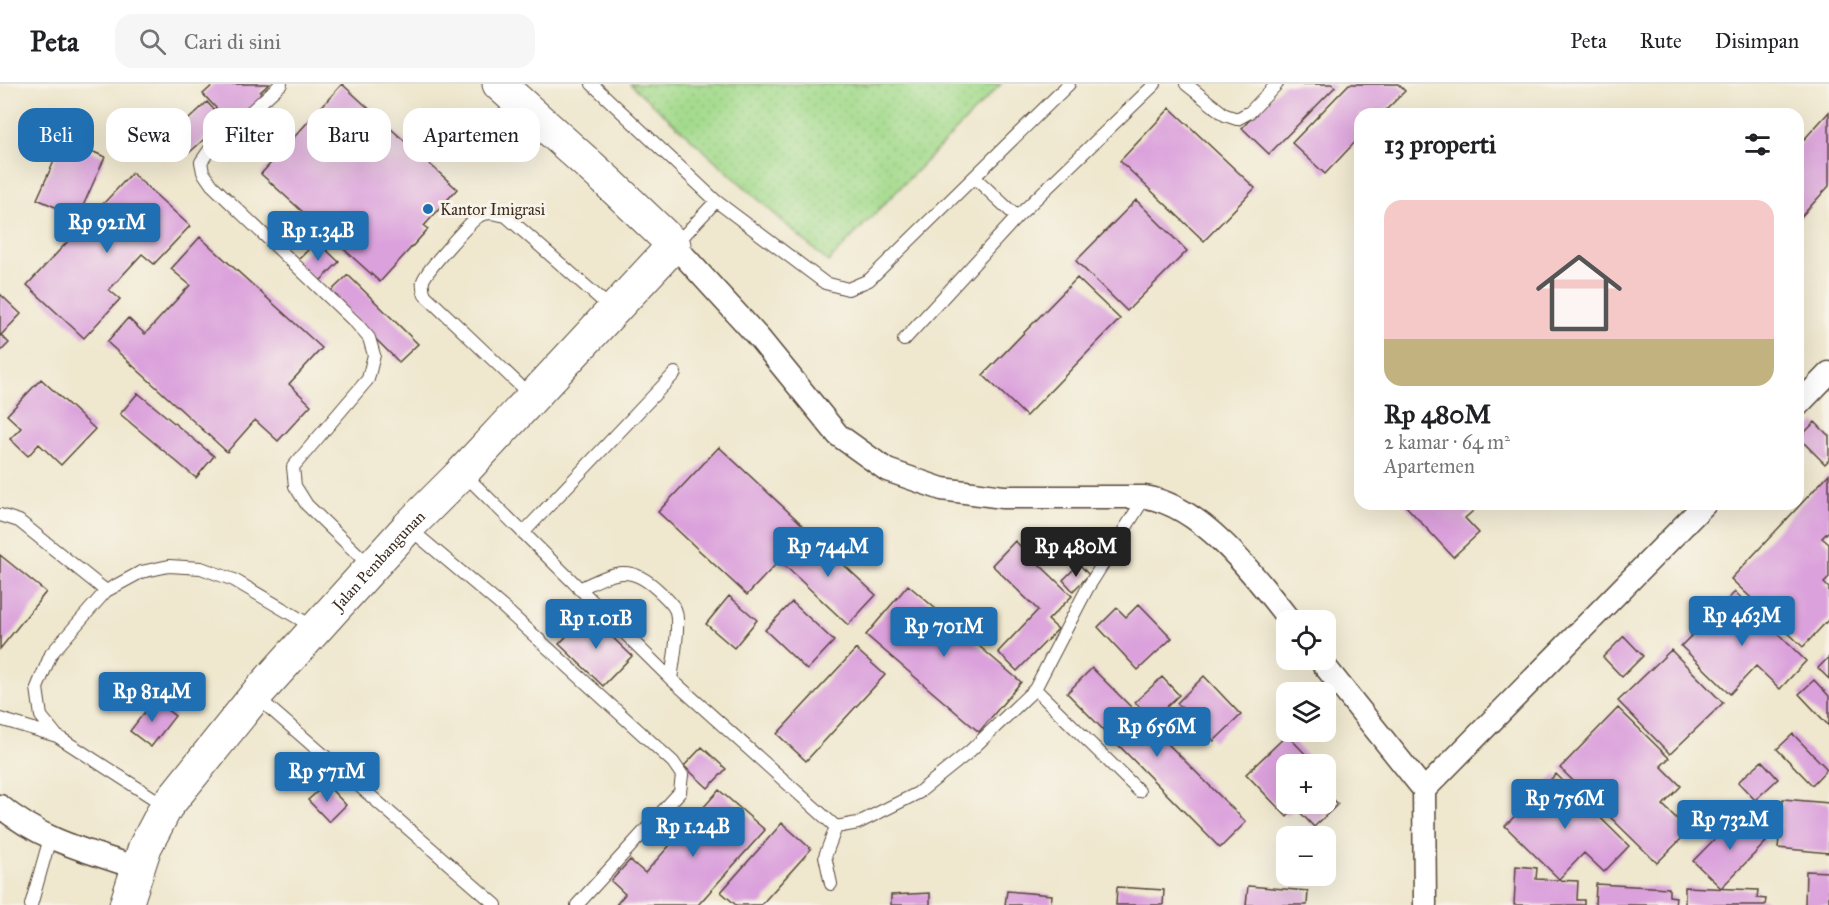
<!DOCTYPE html>
<html lang="id">
<head>
<meta charset="utf-8">
<style>
	:root { --surface:#fff; --page:#f6f6f6; --text:#202124; --muted:#757577; --line:#e0e0e0; --accent:#1f6fb2 }
	body { margin:0; font-family:"IM FELL Great Primer",serif; background:var(--page); color:var(--text); height:100vh; display:flex; flex-direction:column; font-size:22px; white-space:nowrap }
	* { box-sizing:border-box; margin:0 }
	p { font-size:20px; color:var(--muted) }
	.icon { flex:none; width:33px; height:33px; fill:none; stroke:currentColor; stroke-width:2; stroke-linecap:round; stroke-linejoin:round }
	.map { position:relative; flex:1; overflow:hidden }
	.side { position:absolute; left:1354px; top:24px; width:450px; height:402px; display:flex; flex-direction:column; background:var(--surface); border-radius:18px; box-shadow:0 6px 24px #0002 }
	.side>* { flex:none }
	.banner { position:absolute; left:18px; top:24px; width:570px; height:54px; display:flex; gap:12px }
	.buttons { position:absolute; left:1276px; top:526px; display:grid; gap:12px }
	.buttons a { display:grid; place-items:center; width:60px; height:60px; border-radius:12px; background:var(--surface); box-shadow:0 6px 24px #0002; font-size:30px }
	.price { position:absolute; translate:-50% -51px; padding:0 14px; border-radius:6px; background:var(--accent); color:#fff; font-size:20px; line-height:39px; filter:drop-shadow(0 2px 3px #0008) }
	.price::after { content:''; position:absolute; left:50%; top:36px; width:18px; height:14px; margin-left:-9px; background:inherit; clip-path:polygon(0 0,100% 0,50% 100%) }
	.price.active { background:#222; color:#fff }
	ul { padding:0; list-style:none }
	li { display:grid; align-content:center; gap:12px; height:318px; padding:0 30px }
	li span { display:grid; place-items:center; height:186px; border-radius:18px; color:#555 }
	li>.icon { margin-inline-start:auto }
	span .icon { width:108px; height:108px; fill:#fffc; stroke-width:1 }
	li b { font-size:26px }
	h2 { display:flex; justify-content:space-between; align-items:center; height:72px; padding:0 30px; font-size:26px }
	.tag { padding:0 21px; border-radius:18px; background:var(--surface); box-shadow:0 6px 24px #0002; font-size:21px; line-height:54px }
	.tag.active { background:var(--accent); color:#fff }
	header { display:flex; align-items:center; gap:36px; box-sizing:border-box; height:84px; padding:0 30px; background:var(--surface); border-bottom:2px solid var(--line) }
	header strong { font-size:28px }
	nav { display:flex; gap:33px; margin-inline-start:auto; font-size:21px }
	.search { width:420px; height:54px; background:var(--page); display:flex; align-items:center; gap:15px; box-sizing:border-box; padding:0 21px; border-radius:18px; color:var(--muted); font-size:22px }
	.map>svg:first-child { display:block }
</style>
</head>
<body>
<header>
<strong>Peta</strong>
<div class="search"><svg class="icon" aria-label="search" viewBox="0 0 24 24"><circle cx="10" cy="10" r="6"/><path d="M15 15l6 6"/></svg>Cari di sini</div>
<nav><a>Peta</a><a>Rute</a><a>Disimpan</a></nav>
</header>
<div class="map">
<svg width="1829" height="821" viewBox="0 0 1829 821">
	<defs>
		<pattern id="grass-dots" width="8" height="8" patternUnits="userSpaceOnUse" patternTransform="scale(1.5)"><rect width="8" height="8" fill="#a2da8b"/><path d="M2 2h.1M6 6h.1" fill="none" stroke="#8cbb78" stroke-width="1.8" stroke-linecap="round"/></pattern>
	</defs>
	<rect width="100%" height="100%" fill="#f7f3e8"/>
	<filter id="ink" filterUnits="userSpaceOnUse"><feTurbulence type="fractalNoise" baseFrequency=".0167" numOctaves="2"/><feDisplacementMap in="SourceGraphic" scale="12" xChannelSelector="R" yChannelSelector="G"/><feConvolveMatrix kernelMatrix="1 2 1 2 8 2 1 2 1" color-interpolation-filters="sRGB"/></filter>
	<filter id="wash" filterUnits="userSpaceOnUse"><feTurbulence type="fractalNoise" baseFrequency=".008" numOctaves="4" result="noise"/><feDisplacementMap in="SourceGraphic" scale="24" xChannelSelector="R" yChannelSelector="G"/><feGaussianBlur stdDeviation="1.35" result="paint"/><feColorMatrix in="noise" values="0 0 0 0 0 0 0 0 0 0 0 0 0 0 0 0 0 1.4 0 .05"/><feComposite in="paint" operator="in"/></filter>
	<g filter="url(#wash)">
		<rect width="100%" height="100%" fill="#efe7ce"/>
		<path fill="url(#grass-dots)" stroke="#6e8254" stroke-width="1.5" d="M630 0H1001L828 178Z"/>
		<g id="blocks">
			<path fill="#dba1dc" d="M214 0H269L260 8 264 13 241 35 237 30 229 38 203 10Z
				M342 0 457 105 424 142 428 145 380 198 261 90Z
				M1284 0H1332L1335 3 1269 70 1242 44Z
				M1349 0H1398L1405 7 1382 30H1360V53L1325 90 1292 59Z
				M207 18 224 37 190 68 173 50Z
				M1170 24 1255 104 1204 157 1120 77Z
				M1829 28V102L1798 136V62Z
				M64 55 105 73 78 133 37 115Z
				M132 89 190 142 154 180 142 170 109 206 120 215 84 254 27 201Z
				M1136 116 1187 167 1127 227 1076 177Z
				M200 153 322 264 289 300 311 321 278 357 255 336 227 368 107 258 128 234 145 250 190 201 171 185Z
				M317 157 339 178 318 199 296 178Z
				M348 191 418 260 399 278 329 209Z
				M1077 194 1120 235 1026 332 983 291Z
				M0 210 21 230 1 251 9 259 0 268Z
				M41 295 95 345 61 381 39 360 28 372 10 355 21 344 7 331Z
				M138 309 214 372 196 394 120 330Z
				M1815 338 1829 352V376L1825 380 1799 354Z
				M719 363 808 446 747 511 658 428Z
				M1829 390V447L1822 454 1829 460V494L1824 499 1829 504V535L1803 563 1731 495Z
				M1404 420H1481L1465 434 1479 449 1453 473Z
				M809 448 876 511 848 541 781 478Z
				M1015 457 1072 512 1048 536 1058 545 1017 587 998 568 1038 526 992 481Z
				M0 471 46 508 0 565Z
				M1079 480 1089 491 1073 507 1063 496Z
				M908 501 1021 598 979 648 866 551Z
				M1735 508 1806 577 1780 605 1756 582 1730 610 1681 562Z
				M729 512 757 536 734 564 706 540Z
				M792 518 834 557 807 586 765 546Z
				M1139 520 1172 554 1138 586 1098 543 1117 524 1126 533Z
				M588 530 632 572 603 602 559 560Z
				M1624 552 1643 572 1622 593 1603 573Z
				M856 565 885 591 806 677 777 650Z
				M1671 566 1723 619 1670 670 1618 617Z
				M1829 573V595L1818 584Z
				M1092 584 1246 738 1220 764 1067 609Z
				M1204 592 1241 631 1214 657 1177 619Z
				M1162 593 1179 611 1153 636 1135 618Z
				M1814 596 1829 612V642L1799 610Z
				M154 616 175 632 151 663 130 647Z
				M1618 624 1669 674 1661 682 1681 702 1663 721 1689 747 1657 779 1560 684Z
				M1793 650 1827 685 1812 701 1777 665Z
				M1287 651 1316 681H1287V720H1326V708L1338 720 1314 743 1296 724 1287 733 1246 690Z
				M702 663 726 685 708 704 684 682Z
				M1762 677 1778 695 1755 716 1738 698Z
				M1556 690 1629 762 1604 788 1584 769 1559 795 1505 742Z
				M326 700 346 721 329 738 308 716Z
				M719 706 765 746 698 821H616L625 810 611 797 630 776 645 789Z
				M1783 715 1829 719V769L1778 764Z
				M1739 730 1766 758 1721 804 1693 777Z
				M782 739 811 765 761 821H736L721 808Z
				M1516 782 1537 784 1536 795 1578 797 1577 816H1584V821H1514Z
				M1806 787 1829 788V821H1805Z
				M1596 800 1669 804V812L1676 813 1675 821H1595Z
				M1248 802 1308 807 1307 821H1246Z
				M1117 803 1164 806 1163 821H1116Z
				M1685 803 1758 806 1757 814 1766 815 1765 821H1685Z
				M1007 807 1052 811 1051 821H1005Z
				M930 809V821H891V811Z"/>
		</g>
	</g>
	<g filter="url(#ink)">
		<use href="#blocks" fill-opacity="0" stroke="#564638" stroke-width="1.5"/>
		<g fill="none" stroke-linecap="round" stroke-linejoin="round">
			<g stroke="#564638" stroke-width="14">
				<path id="lane" d="M281 0 210 65 201 78 203 88 212 101 356 239 369 254 374 271 368 295 293 383 295 402 307 421 371 483
					M592 0 716 117 825 199 848 205 869 196 1069 0
					M1186 0 1225 31 1237 35 1250 28 1277 0
					M1017 133 1155 0
					M676 160 716 117
					M904 256 1017 133 974 93
					M531 312 425 211C423 206 422 202 423 197 426 187 469 139 479 132 487 127 497 130 506 132L613 226
					M463 389 671 595 836 743
					M0 431 19 437 106 507
					M409 444 504 524 673 678 682 691 680 708 577 821
					M523 449 675 289
					M579 505C613 489 629 478 659 507 664 512 672 519 675 525 681 537 673 580 671 595
					M1035 605 1139 707
					M257 613 496 821
					M0 635 57 652
					M164 721 57 652 41 632 37 604 51 570 106 507 141 488 169 482 201 484 234 496 315 544
					M831 800 825 772 836 743 858 739 918 709 969 668 1035 605 1087 505 1145 413
					M31 821 50 754"/>
			</g>
			<g stroke="#564638" stroke-width="25">
				<path id="street" d="M674 161 759 254 838 351 887 386 942 405 1003 413H1145C1203 422 1256 493 1290 537
					M1798 321 1829 289
					M1320 576 1424 706
					M0 722C40 756 90 768 138 784
					M1425 821 1424 706 1705 420"/>
			</g>
			<g stroke="#564638" stroke-width="35">
				<g id="secondary">
					<path id="s1" d="M126 821 145 763 166 723 256 611 408 443 462 389 674 161 608 98 499 0"/>
				</g>
			</g>
			<use href="#lane" stroke="#fff" stroke-width="12"/>
			<use href="#street" stroke="#fff" stroke-width="22"/>
			<use href="#secondary" stroke="#fff" stroke-width="33"/>
		</g>
	</g>
	<circle fill="#1f6fb2" stroke="#f7f3e8" stroke-width="2" cx="428" cy="125" r="6"/>
	<g text-anchor="middle" stroke-width="6" stroke-linejoin="round" paint-order="stroke">
		<g font-size="16" fill="#3b2a1e" stroke="#f7f3e8" text-anchor="start">
			<text x="440" y="131">Kantor Imigrasi</text>
		</g>
		<g font-size="16" fill="#3b2a1e" stroke="#f7f3e8">
			<text dy="6" stroke="none"><textPath href="#s1" startOffset="432">Jalan Pembangunan</textPath></text>
		</g>
	</g>
</svg>
<div class="buttons">
<a><svg class="icon" aria-label="locate" viewBox="0 0 24 24"><circle cx="12" cy="12" r="6"/><path d="M12 2v4M12 18v4M2 12h4M18 12h4"/></svg></a>
<a><svg class="icon" aria-label="layers" viewBox="0 0 24 24"><path d="M12 4l9 5-9 5-9-5zM3 14l9 5 9-5"/></svg></a>
<a>+</a>
<a>−</a>
</div>
<b class="price" style="left:107px;top:170px">Rp 921M</b>
<b class="price" style="left:318px;top:178px">Rp 1.34B</b>
<b class="price" style="left:828px;top:494px">Rp 744M</b>
<b class="price active" style="left:1076px;top:494px">Rp 480M</b>
<b class="price" style="left:1742px;top:563px">Rp 463M</b>
<b class="price" style="left:596px;top:566px">Rp 1.01B</b>
<b class="price" style="left:944px;top:574px">Rp 701M</b>
<b class="price" style="left:152px;top:639px">Rp 814M</b>
<b class="price" style="left:1157px;top:674px">Rp 656M</b>
<b class="price" style="left:327px;top:719px">Rp 571M</b>
<b class="price" style="left:1565px;top:746px">Rp 756M</b>
<b class="price" style="left:1730px;top:767px">Rp 732M</b>
<b class="price" style="left:693px;top:774px">Rp 1.24B</b>
<div class="banner">
<a class="tag active">Beli</a>
<a class="tag">Sewa</a>
<a class="tag">Filter</a>
<a class="tag">Baru</a>
<a class="tag">Apartemen</a>
</div>
<section class="side">
<h2>13 properti<svg class="icon" aria-label="filters" viewBox="0 0 24 24"><path d="M4 7h16M4 17h16"/><circle cx="9" cy="7" r="2"/><circle cx="15" cy="17" r="2"/></svg></h2>
<ul>
<li><span style="background:linear-gradient(#f6c9c9 75%,#c2b280 0)"><svg class="icon" aria-label="home" viewBox="0 0 24 24"><path d="M3 11l9-7 9 7M6 9v11h12V9"/></svg></span><div><b>Rp 480M</b><p>2 kamar · 64 m²</p><p>Apartemen</p></div></li>
</ul>
</section>
</div>
</body>
</html>
